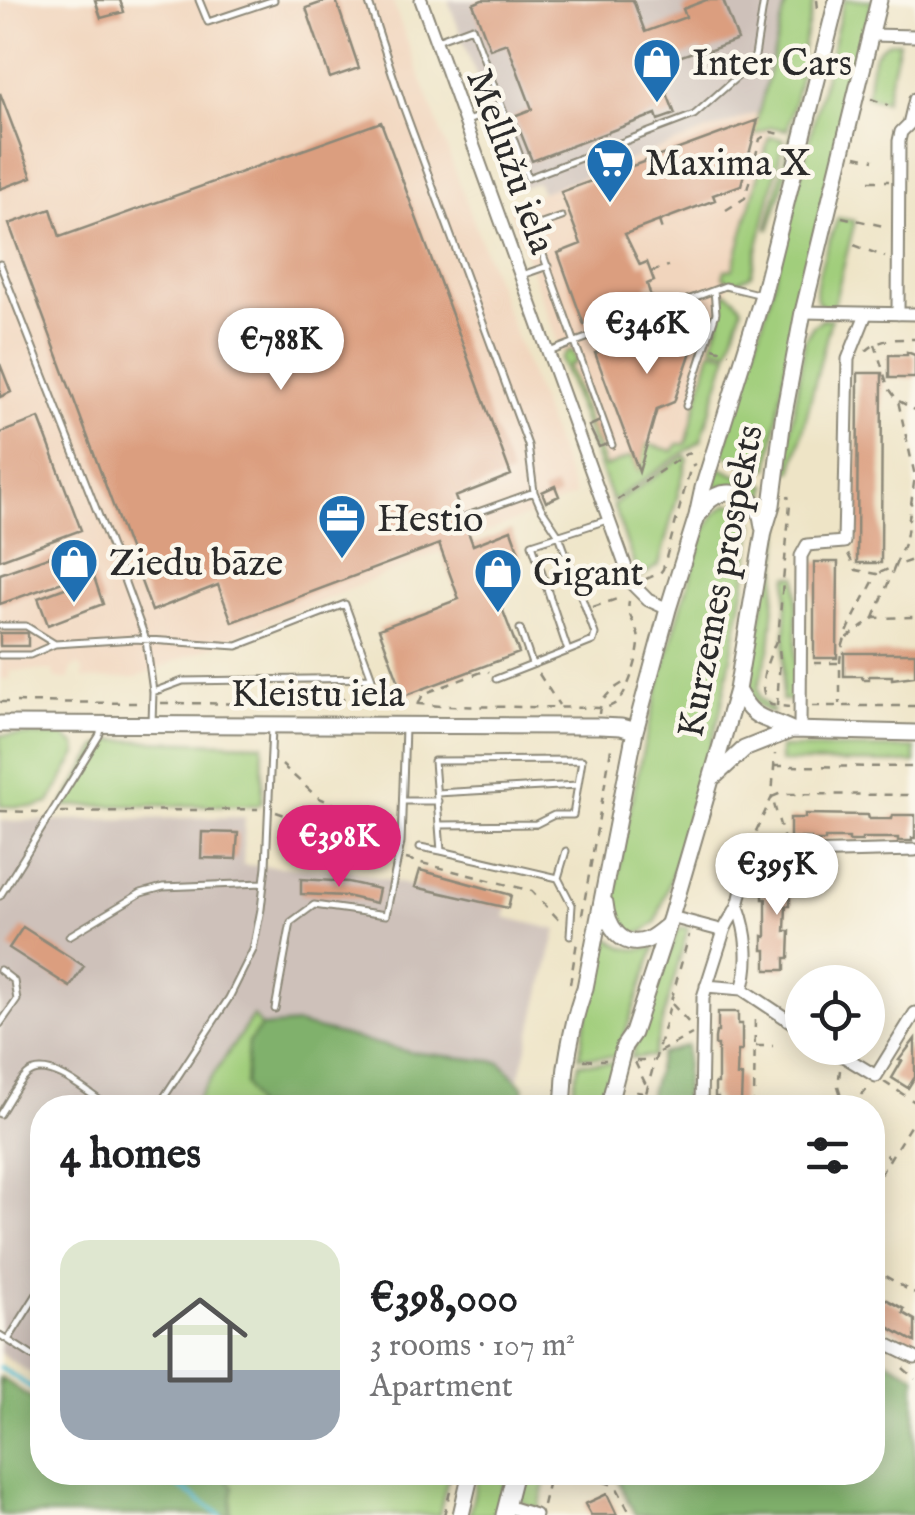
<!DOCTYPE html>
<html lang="en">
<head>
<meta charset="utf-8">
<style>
	:root { --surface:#fff; --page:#f2f2f2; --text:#202124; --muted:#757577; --accent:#db2777 }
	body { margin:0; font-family:"IM FELL English",serif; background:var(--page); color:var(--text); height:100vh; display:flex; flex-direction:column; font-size:38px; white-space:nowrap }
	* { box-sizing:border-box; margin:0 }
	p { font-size:32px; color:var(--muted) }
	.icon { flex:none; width:55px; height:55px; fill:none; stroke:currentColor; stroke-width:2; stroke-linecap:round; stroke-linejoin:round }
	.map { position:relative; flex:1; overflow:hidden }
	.side { position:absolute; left:30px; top:1095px; width:855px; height:390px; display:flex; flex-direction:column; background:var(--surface); border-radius:40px; box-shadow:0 5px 25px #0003 }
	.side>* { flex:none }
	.buttons { position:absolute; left:785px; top:965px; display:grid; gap:20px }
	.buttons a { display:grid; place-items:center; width:100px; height:100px; border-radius:50%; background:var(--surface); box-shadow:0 5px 25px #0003; font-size:50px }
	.price { position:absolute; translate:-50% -85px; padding:0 22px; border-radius:35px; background:#fff; color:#222; font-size:32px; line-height:65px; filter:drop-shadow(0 2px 5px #0008) }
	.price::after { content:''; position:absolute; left:50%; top:60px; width:30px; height:22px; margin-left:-15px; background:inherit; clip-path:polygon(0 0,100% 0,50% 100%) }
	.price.on { background:var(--accent); color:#fff }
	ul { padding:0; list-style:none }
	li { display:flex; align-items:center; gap:30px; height:250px; padding:0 30px }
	li span { display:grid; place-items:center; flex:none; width:280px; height:200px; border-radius:30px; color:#555 }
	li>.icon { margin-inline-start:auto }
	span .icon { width:120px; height:120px; fill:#fffc; stroke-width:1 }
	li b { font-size:42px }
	h2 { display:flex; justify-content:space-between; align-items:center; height:120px; padding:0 30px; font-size:42px }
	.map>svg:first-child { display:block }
</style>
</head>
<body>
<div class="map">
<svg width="915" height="1515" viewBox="0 0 915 1515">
	<rect width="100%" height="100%" fill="#fbf7ec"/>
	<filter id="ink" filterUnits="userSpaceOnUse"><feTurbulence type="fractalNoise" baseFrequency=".01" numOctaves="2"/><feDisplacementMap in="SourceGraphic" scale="20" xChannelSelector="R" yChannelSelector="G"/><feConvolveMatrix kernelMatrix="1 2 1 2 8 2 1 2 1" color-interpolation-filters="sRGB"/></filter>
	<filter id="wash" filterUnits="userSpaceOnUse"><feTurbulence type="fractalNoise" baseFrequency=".0048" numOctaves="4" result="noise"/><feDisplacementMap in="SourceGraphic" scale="40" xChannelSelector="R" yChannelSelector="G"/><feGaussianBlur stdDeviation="2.25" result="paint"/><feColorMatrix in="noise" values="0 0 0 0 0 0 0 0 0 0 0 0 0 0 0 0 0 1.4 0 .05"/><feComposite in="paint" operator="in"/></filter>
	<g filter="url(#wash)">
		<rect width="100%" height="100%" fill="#eee4c6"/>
		<path fill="#f1d5bd" d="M0 0H392L575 496 135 678 83 679V670L78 665 71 669 69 679H55L53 670 10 671V679H0Z
			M759 112 758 120 771 127 769 137 712 346 714 351 689 445 612 492 509 209 542 192Z"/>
		<path fill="#cec1ba" d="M448 0H787L759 112 542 192 537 182 518 189Z
			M245 817 243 865 351 870 414 887 420 870 511 895 505 917 557 930 513 1102 274 1041 253 1017 191 1107 42 1108V1381L0 1353V821Z"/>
		<path fill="#a1ce7c" stroke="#667c54" stroke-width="2.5" d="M787 0H814L801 56 805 57 787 130 771 127 753 136Z
			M844 0H873L791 335 769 468 754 469 722 453 769 301Z
			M889 42H899L885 101 867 96C870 76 868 51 889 42Z
			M808 70C802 124 787 178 769 229L767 228Z
			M769 137 784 139 751 275C740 281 734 285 723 277L725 270 733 269Z
			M838 218 855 221 833 308C828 307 823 308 819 303 808 290 832 233 838 218Z
			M726 292 735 298 742 307 729 351 712 346 724 304 722 300Z
			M823 319H831L797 454 792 471 784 473 805 339 813 326Z
			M572 350 577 362 568 366 605 467 632 456 639 471 647 444 673 451 678 444H686L711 350 728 354 701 441 612 501 561 360 565 353Z
			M685 456 688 459 686 464 659 565 639 578 613 505Z
			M718 467 749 481 767 485 765 501H763C750 484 732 482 712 488Z
			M782 487 785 491 770 647 758 687 760 698 772 710V713C755 708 750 694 750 678L773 552Z
			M728 504 741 506 747 509 754 525 746 580 720 713 689 825 656 922 643 932 629 933C622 928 617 924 615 915 611 899 624 842 627 823 647 724 673 628 705 531L715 513Z
			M788 576H797L795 700H782Z
			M0 735 64 736 76 745 77 754 49 803 34 807 0 806Z
			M111 740 263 744 262 802 258 805 62 806 97 748Z
			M780 748H915V763L780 762Z
			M682 927 688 928 653 1056 631 1058 677 932Z
			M602 933C621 948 629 953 655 947L617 1057H579Z
			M253 1016 261 1027 248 1043 245 1085 256 1107 191 1108Z
			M579 1063H615L601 1107 570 1101Z
			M221 1473H449L439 1515H234L230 1513 233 1487Z
			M479 1473H507L496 1515H469Z
			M525 1473H548L539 1507 536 1509C517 1503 516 1492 521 1475Z"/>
		<path fill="#80b16c" stroke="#566e4c" stroke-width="2.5" d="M297 1024 410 1052 500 1062 524 1087 520 1107H256L245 1085 248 1043 261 1027Z
			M687 1045 684 1107H646L661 1054Z
			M873 1353 915 1375V1515H635L614 1473 872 1472Z
			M0 1377 42 1405V1472L221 1473 233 1487 230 1515H0Z"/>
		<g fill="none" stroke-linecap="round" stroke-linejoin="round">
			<path stroke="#5bc3d8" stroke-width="4" d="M0 1367 42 1395
				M158 1472 221 1515"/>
		</g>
		<g id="blocks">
			<path fill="#db9e7f" d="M95 0H120L124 12 101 18Z
				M329 0H336L359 68 330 78 306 8Z
				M482 0H633L645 32 686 17 683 9 706 0H723L738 40 703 53 701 49 656 65 675 114 658 120 656 114 532 161 514 116 532 109 507 43 490 49 473 4Z
				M0 93 32 177 0 189Z
				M758 120 741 185 713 195 715 200 625 234 640 265 647 262 654 281 647 284 652 300 584 325 558 253 581 244 561 192Z
				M381 122 511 475 455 497 473 545 511 530 520 555 482 569 489 588 494 587 519 653 404 696 379 629 459 599 439 544 232 622 218 585 152 611 9 224 51 209 60 237Z
				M704 313 674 402 657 409 639 472 595 353Z
				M907 352 915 355V378H889V355H907Z
				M0 364 11 392 0 397Z
				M858 373H882L881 563H857Z
				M39 418 81 530 0 560V433Z
				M600 421 610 443 599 447 589 426Z
				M555 486 559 496 546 502 542 492Z
				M81 545 91 572 0 604V574Z
				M814 562H838L837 658H814Z
				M94 577 103 604 48 625 38 598Z
				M0 633H28V646H0Z
				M844 653H915V676L892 679V676H869V679H863L862 676H844Z
				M805 814 868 815 869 819H892L893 815H915V838H912V841H898V838H862V841H849V838H825V841H811V838H790V818H805Z
				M202 832 238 833 236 859 201 858Z
				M766 867H786V880H790V906H786L785 931H790L789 958H785V970H766V950H763V936L766 937V899H763V885H766Z
				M420 870 511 895 508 908 415 887Z
				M301 879 348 882 379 889 376 903 346 896 301 894Z
				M23 927 84 966 70 987 9 948Z
				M718 1012H738V1024H742V1051H738L737 1076H742L741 1103H737V1108H718V1097H715V1083H718V1045H715V1038L716 1032H718Z
				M915 1039V1077L908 1088 892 1078 902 1061 899 1060Z
				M872 1296 880 1300 882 1297 904 1309 903 1313 915 1320V1342L872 1318Z
				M607 1494 617 1515H591L585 1504Z"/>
		</g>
	</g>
	<g filter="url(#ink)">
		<use href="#blocks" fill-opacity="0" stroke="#8c8878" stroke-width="2.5"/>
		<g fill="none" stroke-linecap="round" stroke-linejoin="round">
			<g stroke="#8c8878" stroke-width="9">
				<path id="lane" d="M199 0 208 22 274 0
					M368 0 403 106 528 445 534 492 541 508 559 535 595 634 593 641 568 651
					M437 40 472 27 528 178 694 115 745 70 755 56 764 0
					M467 121 502 108
					M562 217 533 227 612 445
					M0 264 124 580 146 640 153 692 152 722
					M522 275 548 266
					M549 352 725 286 758 294
					M686 406 716 313 714 290
					M467 516 534 492
					M0 626H26L55 644
					M520 629 532 664
					M0 655H30L55 644 135 639 237 646 345 604 372 678 183 681 153 692
					M496 679 568 651 532 544 607 520
					M437 793 578 785
					M403 801H438
					M439 825 536 824 554 815H573L582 760 434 761 441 851 558 878 572 905 570 935
					M420 847 441 851
					M558 878 566 851
					M0 896 99 736 102 727
					M69 936 141 893 163 887 263 883
					M0 970 14 981 17 1000 0 1024
					M275 1009 291 922 314 905 386 915 401 843 405 728
					M157 1108 229 998 253 950 261 909 266 866 272 728
					M0 1114C8 1102 16 1085 27 1075 48 1056 91 1095 110 1108
					M0 1335 42 1362
					M8 1340 42 1286"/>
			</g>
			<g stroke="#8c8878" stroke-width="15">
				<path id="street" d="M421 0 632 584 648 600 668 609
					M871 35 915 36
					M803 312 915 314
					M898 314 899 141 901 132 909 124 915 99
					M800 730 801 556 807 545 844 542 848 359 866 314
					M738 907C747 931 751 964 742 989
					M671 917 724 931 703 997 701 1108
					M724 931C727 922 732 917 736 909 748 888 735 862 765 854L915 850
					M706 986 742 989 802 1029
					M830 1048 876 1076 915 1013
					M872 1337 915 1358
					M506 1506 535 1515"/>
			</g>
			<g stroke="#8c8878" stroke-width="19">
				<path id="secondary" d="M700 513C703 509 705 504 710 500 725 487 751 493 759 511 762 516 762 522 763 527
					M737 690C754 722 763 716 792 730L915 733
					M0 724 599 726 621 727 635 731
					M716 775 744 749 792 730
					M605 903C607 925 621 950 647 940 654 937 661 931 667 926
					M562 1108C565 1094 564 1081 566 1067 570 1040 575 1013 585 988L635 731 668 609 697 516 703 488 763 295 837 0
					M608 1108 624 1046 633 1033 671 917 737 690 764 531 772 505 783 419 803 312 879 0
					M461 1515 471 1472
					M504 1515 515 1472"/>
			</g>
			<path stroke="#8c8878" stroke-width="2.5" stroke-dasharray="8 8" stroke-linecap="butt" d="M817 0 818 9
				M871 99 888 105
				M856 156 874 160
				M869 181H889
				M726 210 745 198 760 139 771 132 786 135
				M842 217 888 227
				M659 221 663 233
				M854 245 885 257
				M651 272 668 266
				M875 344 888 387 898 401 915 476 906 539 895 566 877 574
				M713 348 729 353
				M866 351C880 338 896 339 915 339
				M899 401 915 410
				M727 459 760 474
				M725 466 759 481
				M617 500 686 454 699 452
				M646 579 660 573 663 569 691 466 695 464
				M593 607 620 598
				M874 618 895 566 915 559
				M847 638 874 618 915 617
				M776 641C768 661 754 688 771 705L789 707
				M814 663H840V704
				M840 663C841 633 864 601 877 574L856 570 847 552
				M539 674 559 705
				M0 702 143 703
				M161 703 295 704 335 699H366L441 706 606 708C612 705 615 705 619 700 629 689 640 653 639 639 637 625 626 615 629 601
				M419 703 423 694 487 670 489 672
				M777 706 780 658 778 638 790 504 788 496
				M812 706H915
				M599 714C600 697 614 688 628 680
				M282 765 317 797 378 823 385 829 392 841
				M775 766 915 767
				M0 811 38 812
				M61 812 258 809
				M276 812C313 825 357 827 390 851
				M785 843 772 797 779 794 915 795
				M749 846 772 797 775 754
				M406 859 532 891 561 922
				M582 915 611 749
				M570 984 577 942
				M672 1004 690 1024
				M756 1046H773
				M659 1052 692 1034
				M584 1060H606
				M636 1061H653
				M635 1062 647 1087
				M840 1070 838 1086 845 1108
				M884 1082 915 1102
				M632 1108 637 1092 643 1093
				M642 1108 689 935
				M754 1108 755 1014
				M832 1108C849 1105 858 1100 868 1087
				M872 1146 889 1157
				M872 1188 915 1118
				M872 1268 915 1294
				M903 1368 915 1379
				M573 1472 616 1486 631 1515
				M609 1472 615 1484
				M543 1505 551 1472
				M444 1515 455 1472"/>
			<use href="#lane" stroke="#fff" stroke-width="5"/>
			<use href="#street" stroke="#fff" stroke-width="11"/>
			<use href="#secondary" stroke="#fff" stroke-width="15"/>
		</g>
	</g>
	<defs>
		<g id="shop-pin" transform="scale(2.5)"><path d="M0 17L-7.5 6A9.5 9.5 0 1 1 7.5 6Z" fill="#1f6fb2" stroke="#fbf7ec"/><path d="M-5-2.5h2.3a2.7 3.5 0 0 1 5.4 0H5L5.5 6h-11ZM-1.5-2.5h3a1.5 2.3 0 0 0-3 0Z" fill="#fff"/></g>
		<g id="supermarket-pin" transform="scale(2.5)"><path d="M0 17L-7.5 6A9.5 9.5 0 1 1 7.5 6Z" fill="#1f6fb2" stroke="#fbf7ec"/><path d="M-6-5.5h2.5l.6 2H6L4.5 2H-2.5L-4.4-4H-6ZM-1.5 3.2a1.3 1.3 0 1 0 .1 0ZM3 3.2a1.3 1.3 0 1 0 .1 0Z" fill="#fff"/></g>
		<g id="office-pin" transform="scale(2.5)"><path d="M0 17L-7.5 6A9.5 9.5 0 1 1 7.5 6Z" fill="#1f6fb2" stroke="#fbf7ec"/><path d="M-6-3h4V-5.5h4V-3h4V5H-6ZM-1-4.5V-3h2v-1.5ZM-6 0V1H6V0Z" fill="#fff"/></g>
	</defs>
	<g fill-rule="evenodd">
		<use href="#shop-pin" x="657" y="62"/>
		<use href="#supermarket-pin" x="610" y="162"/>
		<use href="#office-pin" x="342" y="518"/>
		<use href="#shop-pin" x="74" y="562"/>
		<use href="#shop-pin" x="498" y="572"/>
	</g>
	<g text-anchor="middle" stroke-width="9" stroke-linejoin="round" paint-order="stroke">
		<g font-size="38" fill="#2b2b2b" stroke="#fbf7ec" text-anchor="start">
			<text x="692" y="75">Inter Cars</text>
			<text x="645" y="175">Maxima X</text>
			<text x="377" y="531">Hestio</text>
			<text x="109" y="575">Ziedu bāze</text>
			<text x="533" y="585">Gigant</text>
		</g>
		<g font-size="38" fill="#2b2b2b" stroke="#fbf7ec">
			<text transform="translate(512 161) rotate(70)" y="13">Mellužu iela</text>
			<text transform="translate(719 581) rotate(-79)" y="13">Kurzemes prospekts</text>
			<text x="318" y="706">Kleistu iela</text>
		</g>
	</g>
</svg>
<div class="buttons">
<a><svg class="icon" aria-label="locate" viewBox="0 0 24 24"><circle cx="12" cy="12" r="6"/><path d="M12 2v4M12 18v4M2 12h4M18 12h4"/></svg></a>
</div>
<b class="price" style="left:647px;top:377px">€346K</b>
<b class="price" style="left:281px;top:393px">€788K</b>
<b class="price on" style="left:339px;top:890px">€398K</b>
<b class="price" style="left:777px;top:918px">€395K</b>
<section class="side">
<h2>4 homes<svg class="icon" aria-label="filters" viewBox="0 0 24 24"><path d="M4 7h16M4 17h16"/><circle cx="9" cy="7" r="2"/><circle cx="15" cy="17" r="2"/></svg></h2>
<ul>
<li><span style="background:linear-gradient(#dfe7d0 65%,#9aa5b1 0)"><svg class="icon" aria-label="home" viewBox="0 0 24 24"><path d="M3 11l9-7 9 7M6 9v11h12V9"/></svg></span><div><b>€398,000</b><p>3 rooms · 107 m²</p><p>Apartment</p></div></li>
</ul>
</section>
</div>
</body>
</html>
